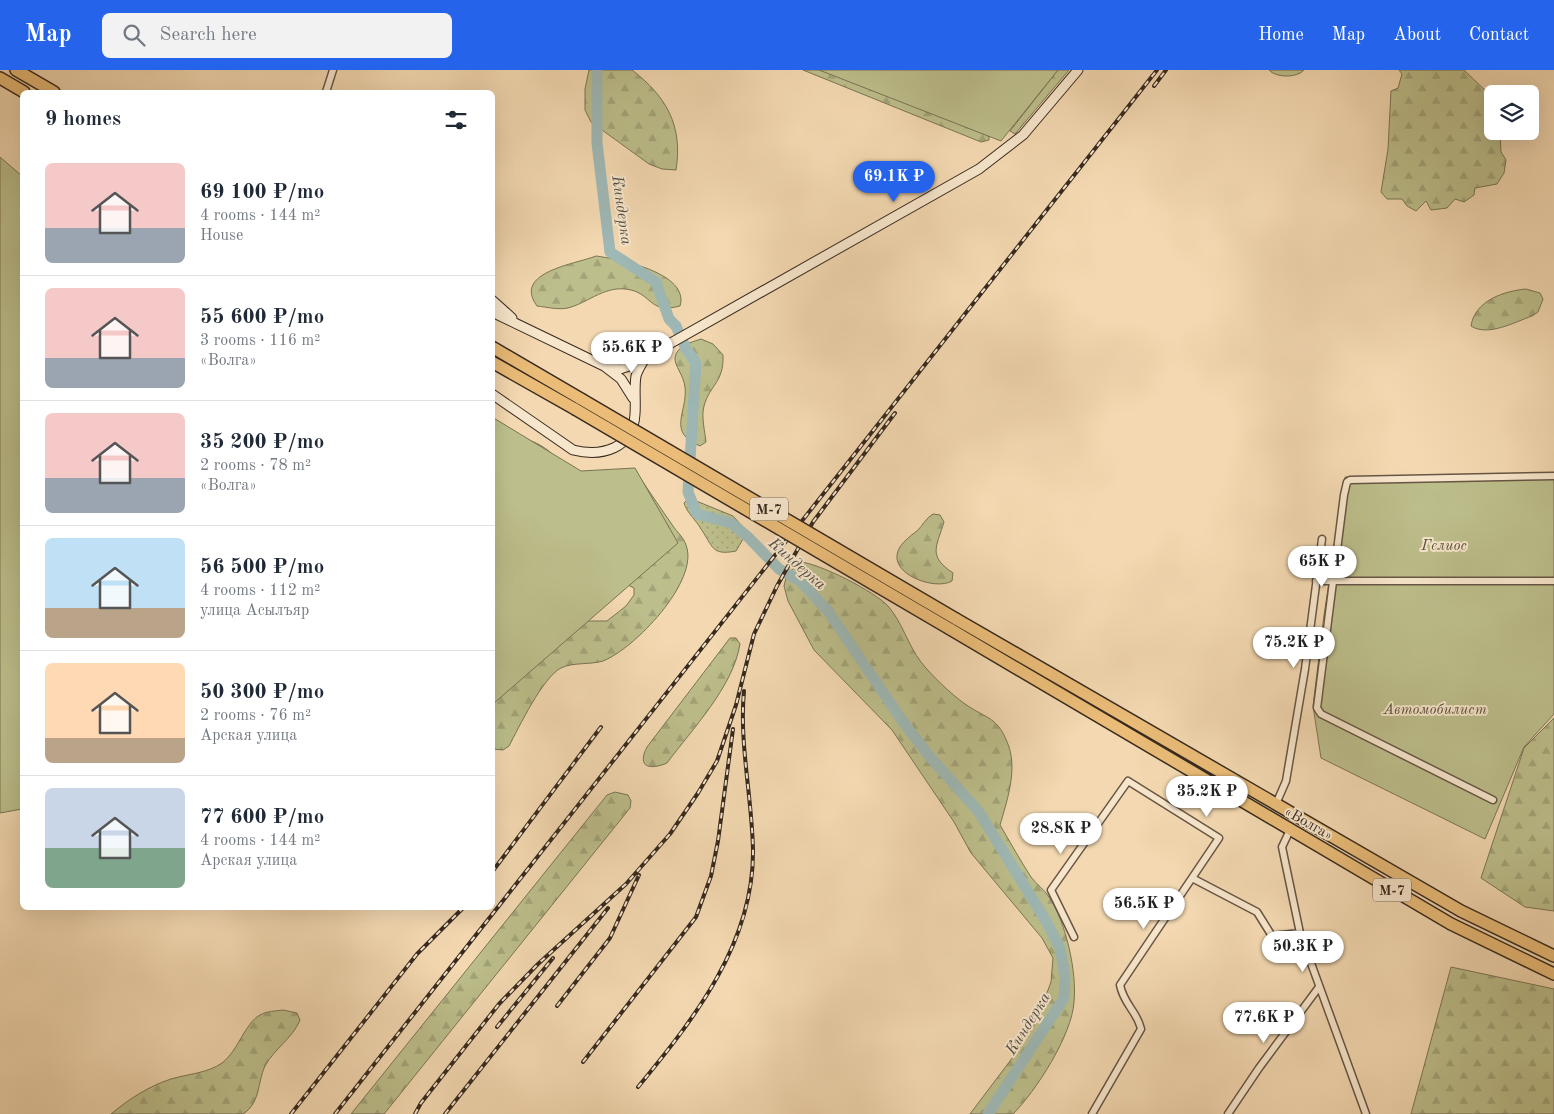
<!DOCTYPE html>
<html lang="en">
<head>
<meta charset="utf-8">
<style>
	:root { --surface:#fff; --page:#f2f2f3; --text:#1f2937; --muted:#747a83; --line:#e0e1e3; --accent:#2563eb }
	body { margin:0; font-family:"Old Standard TT",serif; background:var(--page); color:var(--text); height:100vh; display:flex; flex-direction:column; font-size:19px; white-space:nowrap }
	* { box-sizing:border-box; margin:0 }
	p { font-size:16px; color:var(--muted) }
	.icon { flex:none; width:28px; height:28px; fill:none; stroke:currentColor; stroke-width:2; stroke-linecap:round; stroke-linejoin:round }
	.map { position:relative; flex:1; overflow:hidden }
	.sheet { position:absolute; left:20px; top:20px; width:475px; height:820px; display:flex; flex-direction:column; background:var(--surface); border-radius:8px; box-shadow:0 5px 20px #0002 }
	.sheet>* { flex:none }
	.controls { position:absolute; left:1484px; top:15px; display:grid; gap:10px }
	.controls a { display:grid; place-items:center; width:55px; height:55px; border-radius:8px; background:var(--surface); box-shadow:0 5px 20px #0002; font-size:25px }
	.price { position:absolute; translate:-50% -42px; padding:0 11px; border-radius:18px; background:#fff; color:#222; font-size:16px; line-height:32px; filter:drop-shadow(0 1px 2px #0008) }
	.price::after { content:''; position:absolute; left:50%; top:30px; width:15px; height:11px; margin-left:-8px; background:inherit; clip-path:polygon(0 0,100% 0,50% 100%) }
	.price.active { background:var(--accent); color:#fff }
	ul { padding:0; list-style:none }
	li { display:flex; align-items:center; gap:15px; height:125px; padding:0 25px }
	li+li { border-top:1px solid var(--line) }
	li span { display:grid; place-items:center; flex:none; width:140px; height:100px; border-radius:8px; color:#555 }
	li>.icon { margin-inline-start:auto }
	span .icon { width:60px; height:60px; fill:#fffc; stroke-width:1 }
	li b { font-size:21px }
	h2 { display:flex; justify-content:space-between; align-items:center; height:60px; padding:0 25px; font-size:21px }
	header { display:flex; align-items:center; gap:30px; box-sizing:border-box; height:70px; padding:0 25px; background:var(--accent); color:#fff }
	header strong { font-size:24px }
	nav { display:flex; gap:28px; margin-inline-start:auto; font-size:18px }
	.search { width:350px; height:45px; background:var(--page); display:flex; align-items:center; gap:12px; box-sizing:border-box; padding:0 18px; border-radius:8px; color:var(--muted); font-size:19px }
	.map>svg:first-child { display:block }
</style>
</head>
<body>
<header>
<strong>Map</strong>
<div class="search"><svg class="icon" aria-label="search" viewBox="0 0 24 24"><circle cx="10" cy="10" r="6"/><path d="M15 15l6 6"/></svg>Search here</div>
<nav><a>Home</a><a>Map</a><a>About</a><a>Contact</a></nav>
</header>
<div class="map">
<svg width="1554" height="1044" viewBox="0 0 1554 1044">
	<defs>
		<pattern id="grass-dots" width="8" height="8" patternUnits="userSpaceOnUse" patternTransform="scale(1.25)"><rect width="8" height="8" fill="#bcbe8b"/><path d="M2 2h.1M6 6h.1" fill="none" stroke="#a2a378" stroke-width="1.8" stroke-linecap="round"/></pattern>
		<pattern id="forest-firs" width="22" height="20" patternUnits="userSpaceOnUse" patternTransform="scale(1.25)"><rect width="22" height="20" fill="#bcbe8b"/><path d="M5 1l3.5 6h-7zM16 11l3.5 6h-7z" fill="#a2a378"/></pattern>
	</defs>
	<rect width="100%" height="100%" fill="#f3d8b1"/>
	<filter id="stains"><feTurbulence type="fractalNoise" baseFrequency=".004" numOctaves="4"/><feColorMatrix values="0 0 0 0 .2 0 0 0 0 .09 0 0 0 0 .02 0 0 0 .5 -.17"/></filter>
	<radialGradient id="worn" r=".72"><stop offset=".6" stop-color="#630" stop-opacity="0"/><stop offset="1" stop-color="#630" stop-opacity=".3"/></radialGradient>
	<path fill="url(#grass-dots)" stroke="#7a7455" d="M689 428 733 446 742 456 743 469 736 481C711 486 713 476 701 459 696 450 687 443 684 433Z"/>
	<path fill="url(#forest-firs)" stroke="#7a7455" d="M589 0H632C667 27 683 56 676 100L662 99 649 94 591 52 585 40V19Z
		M803 0H825L986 65 989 67V70L981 72Z
		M1058 0H1069L1015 64 1010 61Z
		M1269 0H1304C1297 8 1276 8 1269 0Z
		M1399 0H1464L1492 27V61H1500L1501 82 1506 90 1504 103 1497 114 1475 118 1474 125 1464 132 1455 129 1447 138 1431 140 1426 131 1416 141 1407 136 1402 129H1387L1381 122 1388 79 1391 21 1398 18 1402 4Z
		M596 186C619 189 690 203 680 236 650 244 652 225 631 220 606 214 590 232 568 238 558 240 546 237 537 236 512 202 576 194 596 186Z
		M1526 219 1540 223 1543 229 1538 242 1532 246C1515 252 1488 267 1471 256 1475 230 1505 221 1526 219Z
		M701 269 713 274 723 285C724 313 710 314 704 336 701 346 705 362 706 372L700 376C666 362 688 342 685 317 684 306 674 295 675 288 676 276 692 272 701 269Z
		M505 365C541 369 553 382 575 409L639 406C650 423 662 440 673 456 677 462 684 468 686 475 700 511 634 579 603 591 590 595 573 592 561 598 543 607 519 657 509 676L503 680 493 679 492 576 570 551H607L626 536 634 525V518L628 515Z
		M933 444 940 445 944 452C936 478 928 486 953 503L952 511C935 521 889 504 898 481 901 473 910 466 917 461 923 455 926 448 933 444Z
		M801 492C820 494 874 521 888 536 902 552 908 575 921 592 930 604 952 625 965 634 988 650 998 646 1009 677 1017 701 1007 731 1000 755 1010 772 1020 790 1031 807 1036 814 1044 819 1049 827 1066 852 1077 902 1074 932 1072 965 1036 1021 1013 1044H970L1013 987 1036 952 1051 912 1053 888 1042 868 971 783 954 752 892 660 814 580 788 531 784 516 787 504Z
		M730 568H736L740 574C733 617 693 658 667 693 651 700 636 698 647 677Z
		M1554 648V841L1525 837 1481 808 1524 678Z
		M615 722 628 725 631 731 630 738 384 1044H351L607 725Z
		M1451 897 1554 919V1044H1411Z
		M283 940 297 943 300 950C293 968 274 979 265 996 257 1013 261 1032 243 1044H111C129 1029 149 1016 171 1009 188 1004 208 1003 222 993 238 981 245 953 260 945 267 941 276 941 283 940Z"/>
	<path fill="#bcbe8b" stroke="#7a7455" d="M819 0H1058L1001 71Z
		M0 87 22 106V739L0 743Z
		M492 347 581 401 635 398 678 473 493 634Z
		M1554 404V644L1524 677 1485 769 1321 688 1313 636 1324 545 1345 407Z"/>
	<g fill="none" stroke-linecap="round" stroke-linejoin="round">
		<path stroke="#9eb8b5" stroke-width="11" d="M597 0V73L610 182 656 212 669 249 676 256 686 279 696 293 688 422 697 444 731 453 748 467 779 499 800 511 828 541 901 649 930 687 979 742 1046 851 1060 878 1065 907 1064 928 988 1044"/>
		<g stroke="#675644" stroke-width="9">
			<path id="street" d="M326 22 333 0
				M1316 511H1554
				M1493 730 1321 644 1317 638 1344 425 1347 412 1350 410 1554 406
				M1276 734 1286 711 1305 599 1322 469
				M1290 760 1282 777 1300 863 1366 1044
				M1074 867 1051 820 1128 711 1219 768 1192 808
				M1092 1044 1141 959C1137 941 1124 935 1120 915L1192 808 1257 842 1272 866 1300 863
				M1228 1044 1259 998 1319 917"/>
		</g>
		<g stroke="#382a1f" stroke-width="11">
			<path id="secondary" d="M492 230 512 248
				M492 242 604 296 621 309 633 328
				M604 296 620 299 632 295 979 99 1023 65 1078 0
				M492 324 573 380C602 387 633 379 635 344 636 331 634 318 636 306 638 299 642 294 645 288"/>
		</g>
		<g stroke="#382a1f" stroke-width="14">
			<path id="highway" d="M16 0 54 22
				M0 8 24 22
				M492 277 581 329
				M492 292 575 339
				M956 549 1461 841 1554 886
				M950 559 1451 854 1554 904"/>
		</g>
		<use href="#street" stroke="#f7e6cc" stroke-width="6"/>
		<use href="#secondary" stroke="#f7e6cc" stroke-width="9"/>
		<use href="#highway" stroke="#eabc78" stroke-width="11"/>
		<g stroke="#382a1f" stroke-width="4">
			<path id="rail" d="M1154 16 1166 0
				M492 802 601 657
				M557 936 610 868 639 805
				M497 957 553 888
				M583 992 696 847 711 806 718 771 733 659
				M638 1017C694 949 754 873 753 780 752 727 739 673 744 621
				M291 1044 417 884 463 838
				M335 1044 1157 0
				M415 1044 421 1033 499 934 538 894 626 814 670 764 698 723 717 691 736 635 754 564 777 516 813 452 895 343
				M445 1044 608 838"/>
		</g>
		<use href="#rail" stroke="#f7e6cc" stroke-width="2" stroke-dasharray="5.5" stroke-linecap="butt"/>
		<g stroke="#382a1f" stroke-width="14" stroke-linecap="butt">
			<path id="highway-bridge" d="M581 329 956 549
				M575 339 950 559"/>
		</g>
		<use href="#highway-bridge" stroke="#eabc78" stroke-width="11"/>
	</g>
	<g text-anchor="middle" stroke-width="4" stroke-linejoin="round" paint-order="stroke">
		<g fill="#f7e6cc" stroke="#716253" stroke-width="1">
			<rect x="750" y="427.5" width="38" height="23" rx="4"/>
			<rect x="1373" y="808.5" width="38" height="23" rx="4"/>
		</g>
		<g font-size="14" font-weight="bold" fill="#382a1f">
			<text x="769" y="444">М-7</text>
			<text x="1392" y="825">М-7</text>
		</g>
		<g font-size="15" font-style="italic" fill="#594f3a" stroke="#f7e6cc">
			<text x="1444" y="480">Гелиос</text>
			<text x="1435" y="644">Автомобилист</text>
		</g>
		<g font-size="15" fill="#382a1f" stroke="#f7e6cc">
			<text transform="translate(1309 753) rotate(30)" y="5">«Волга»</text>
		</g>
		<g font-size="16" font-style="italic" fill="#524e44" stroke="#f7e6cc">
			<text transform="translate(623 140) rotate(82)" y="6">Киндерка</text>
			<text transform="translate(798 493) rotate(41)" y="6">Киндерка</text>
			<text transform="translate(1027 953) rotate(-58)" y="6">Киндерка</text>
		</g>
	</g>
	<rect width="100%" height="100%" filter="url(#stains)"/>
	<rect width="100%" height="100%" fill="url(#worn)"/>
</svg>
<div class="controls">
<a><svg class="icon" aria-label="layers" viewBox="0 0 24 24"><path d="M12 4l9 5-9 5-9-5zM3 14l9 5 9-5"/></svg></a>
</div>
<b class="price active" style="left:894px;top:133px">69.1K ₽</b>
<b class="price" style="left:632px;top:304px">55.6K ₽</b>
<b class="price" style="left:1322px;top:518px">65K ₽</b>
<b class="price" style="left:1294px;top:599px">75.2K ₽</b>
<b class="price" style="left:1207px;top:748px">35.2K ₽</b>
<b class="price" style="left:1061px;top:785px">28.8K ₽</b>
<b class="price" style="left:1144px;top:860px">56.5K ₽</b>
<b class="price" style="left:1303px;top:903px">50.3K ₽</b>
<b class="price" style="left:1264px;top:974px">77.6K ₽</b>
<section class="sheet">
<h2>9 homes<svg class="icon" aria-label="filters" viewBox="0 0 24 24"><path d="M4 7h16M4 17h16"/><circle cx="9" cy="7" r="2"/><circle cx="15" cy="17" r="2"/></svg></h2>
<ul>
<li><span style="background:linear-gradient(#f6c9c9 65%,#9aa5b1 0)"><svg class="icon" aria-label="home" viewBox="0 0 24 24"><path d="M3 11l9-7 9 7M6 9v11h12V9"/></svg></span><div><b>69 100 ₽/mo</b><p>4 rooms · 144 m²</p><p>House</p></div></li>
<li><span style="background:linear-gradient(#f6c9c9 70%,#9aa5b1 0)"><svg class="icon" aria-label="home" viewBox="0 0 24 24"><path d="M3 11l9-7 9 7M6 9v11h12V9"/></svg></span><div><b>55 600 ₽/mo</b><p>3 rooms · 116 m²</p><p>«Волга»</p></div></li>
<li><span style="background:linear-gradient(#f6c9c9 65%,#9aa5b1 0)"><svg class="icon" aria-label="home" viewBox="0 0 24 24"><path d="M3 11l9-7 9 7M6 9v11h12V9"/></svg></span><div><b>35 200 ₽/mo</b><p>2 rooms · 78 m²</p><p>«Волга»</p></div></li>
<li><span style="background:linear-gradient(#bfe0f5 70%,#b9a48a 0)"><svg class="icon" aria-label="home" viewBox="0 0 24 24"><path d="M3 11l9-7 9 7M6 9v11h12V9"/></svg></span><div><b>56 500 ₽/mo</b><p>4 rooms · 112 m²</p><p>улица Асылъяр</p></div></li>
<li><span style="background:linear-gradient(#ffd9b3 75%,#b9a48a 0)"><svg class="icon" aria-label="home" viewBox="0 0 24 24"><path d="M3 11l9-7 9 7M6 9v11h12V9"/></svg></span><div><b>50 300 ₽/mo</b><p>2 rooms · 76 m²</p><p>Арская улица</p></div></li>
<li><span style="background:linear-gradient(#c9d6e8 60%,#7fa58c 0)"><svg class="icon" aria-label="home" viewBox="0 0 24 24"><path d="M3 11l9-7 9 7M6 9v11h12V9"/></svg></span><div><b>77 600 ₽/mo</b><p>4 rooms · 144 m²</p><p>Арская улица</p></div></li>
</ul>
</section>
</div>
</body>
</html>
